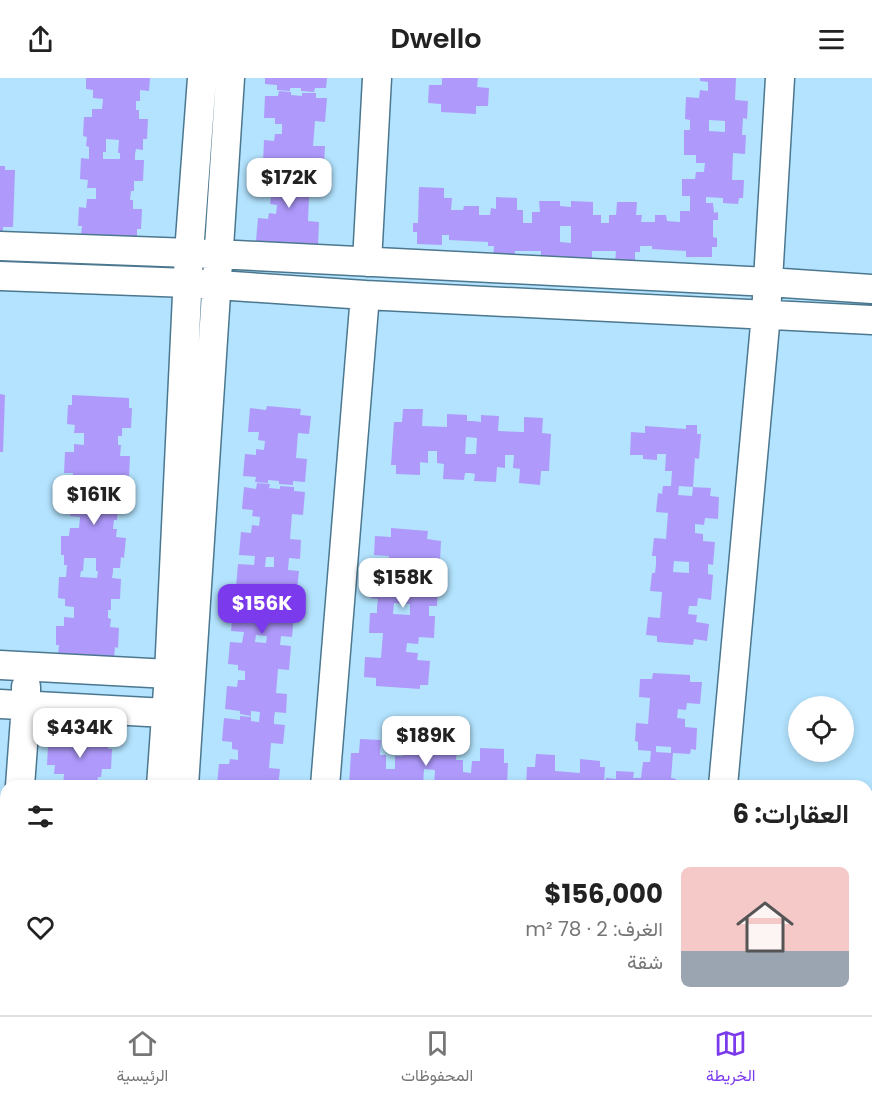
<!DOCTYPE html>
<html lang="ar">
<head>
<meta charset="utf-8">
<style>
	:root { --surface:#fff; --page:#f6f6f6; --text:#222; --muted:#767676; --line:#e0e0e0; --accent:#7c3aed }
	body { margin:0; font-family:Poppins,Vazirmatn,sans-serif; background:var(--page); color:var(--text); direction:rtl; height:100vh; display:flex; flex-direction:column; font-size:22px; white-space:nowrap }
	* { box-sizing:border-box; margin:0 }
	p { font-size:20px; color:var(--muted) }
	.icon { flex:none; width:33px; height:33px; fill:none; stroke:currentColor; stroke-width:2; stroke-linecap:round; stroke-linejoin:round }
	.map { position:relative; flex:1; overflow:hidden; direction:ltr }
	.side { position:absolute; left:0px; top:702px; width:873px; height:236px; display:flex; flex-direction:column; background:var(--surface); border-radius:18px 18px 0 0; box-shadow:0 3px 9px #0003; direction:rtl }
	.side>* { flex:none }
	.buttons { position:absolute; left:788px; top:618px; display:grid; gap:12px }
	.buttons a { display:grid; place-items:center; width:66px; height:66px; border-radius:50%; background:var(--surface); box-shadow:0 3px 9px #0003; font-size:30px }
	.price { position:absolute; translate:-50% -51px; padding:0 14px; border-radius:12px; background:#fff; color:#222; font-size:20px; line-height:39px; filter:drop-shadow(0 2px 3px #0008) }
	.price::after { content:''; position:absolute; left:50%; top:36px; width:18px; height:14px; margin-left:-9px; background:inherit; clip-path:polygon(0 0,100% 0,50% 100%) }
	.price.on { background:var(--accent); color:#fff }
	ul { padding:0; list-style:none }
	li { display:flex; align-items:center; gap:18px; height:150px; padding:0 24px }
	li span { display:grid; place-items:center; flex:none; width:168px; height:120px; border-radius:9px; color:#555 }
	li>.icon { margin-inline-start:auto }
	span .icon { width:72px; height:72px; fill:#fffc; stroke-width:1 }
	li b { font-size:26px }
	h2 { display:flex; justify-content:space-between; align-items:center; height:72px; padding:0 24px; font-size:26px }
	header { display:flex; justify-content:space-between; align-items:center; height:78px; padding:0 24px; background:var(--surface); font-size:27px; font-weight:600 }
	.tabs { display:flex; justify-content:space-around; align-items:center; height:84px; border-top:2px solid var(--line); background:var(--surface); font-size:16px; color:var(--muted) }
	.tabs a { display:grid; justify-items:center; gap:3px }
	.tabs .on { color:var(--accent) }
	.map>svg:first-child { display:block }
</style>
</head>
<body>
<header><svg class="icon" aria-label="menu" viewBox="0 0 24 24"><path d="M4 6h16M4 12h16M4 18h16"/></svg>Dwello<svg class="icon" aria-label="share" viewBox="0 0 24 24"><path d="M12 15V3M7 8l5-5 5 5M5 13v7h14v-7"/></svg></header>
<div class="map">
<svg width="872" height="937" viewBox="0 0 872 937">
	<rect width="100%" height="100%" fill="#b3e3fe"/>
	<path fill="#af9afc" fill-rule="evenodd" d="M86 0H150L149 13 140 12V23H136V32H139V41H148L147 61H143V72L136 71 135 76V82H144L143 103H134V113H131L130 122H133V131H142L141 151H137V161L81 158 82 148H78L79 129 86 130 87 121H96V110H87L88 102 80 101 81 80 89 81V69L86 68 87 59 83 58 84 39H92V31H102L103 21 93 20V12L86 11ZM106 61 119 62 118 75H120V81H103V74H106Z
		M265 0H327L326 10H315L314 14 301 13V10H290V13L277 12V7L265 6Z
		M442 0H478L477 9 489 10 488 28H476V36L441 34V26L428 25 429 7H442Z
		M700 0H736L735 22 748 23 747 41 743 40 742 57H746L745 76 733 75 732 102H744L743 120H739L738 126 723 125V120L706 119V125H713L714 135 718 134V142H713V159L717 160V169H712V179H686V173L652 171V168H640V174H635V186H615L616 173H592V186L541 185V173H515L514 182H493L494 168H488V164L449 162V157H442V167L417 166V154H413V145H418L419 109 444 110V120H452L451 132H463L464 128H479V137H490L491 130 496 131V119L517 120V132H523V145H532V134H540L539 123H560V128L571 129V123L593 124V137H601V145H609V137H616L617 124H637L636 137H642L641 144H655V137H666L667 143 680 144V133H690V118H682V101H695L696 94H704L705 85H696V77H684V52H690V42L685 41 686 19 699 20 700 12 708 13V4L700 3ZM709 42 725 43V54L709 53ZM560 148H571V165L560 164Z
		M279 13 291 14V17L302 18V15H316V20H327L325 44 315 43 313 68H325L324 87H313V93L298 92V87L289 86V91L278 90V86L263 85 264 62 274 63 275 56H282V46H275V40H264L265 18H278Z
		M0 88H5V92H15L13 149H3V153H0Z
		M277 92 288 93V97L297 98V93L312 94V100H322L321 119H309L308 143 319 144 318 167 269 168V163H256L258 140 268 141 269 135 276 136 277 127 270 126 271 119 260 118 261 95 277 96Z
		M0 316 5 317 3 374H0Z
		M72 317 129 320V330H132L131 350H122V358H118V367H121L120 378H130L129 399 120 398 119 404V411H128L127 432 118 431 117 442H114L113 451H117L116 459 126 460 124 480 121 479 120 490H113V494L112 500 121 501 120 521H111V532H108V540L111 541 110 549 119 550 118 570 115 569 114 580 58 577 59 567H56V548H64V539L74 540V529L65 528V521L58 520 59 499H66L67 487H64V477H61V458H69L70 450H79L80 439 70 438 71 430H63L64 409H72L73 395H64L65 374H74V366L84 367V355H74L75 347 67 346 68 327H72ZM87 397 104 398 103 410 87 409ZM84 480H96V493H98L97 500 80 499 81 493H83Z
		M267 328 301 331 300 337 311 338 309 356 298 355 296 380 307 381 305 404 293 403V407L279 406V403L268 402V405L255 404 256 399 243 398 245 376 256 377V371L264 372 265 363 258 362 259 354H248L250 330 266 332Z
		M403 331H423L422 348 447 349V336L467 337V343H473L481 344V337L499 338 498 353 524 354V339L543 340 542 355 551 356 549 393H541L540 407 519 405 520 391 513 390 514 377H505V390L497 389 496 404 474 403 475 396 470 395H465L464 402 443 401 444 386 437 385V373H428V385L420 384V397L396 396V387H391L394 344H402ZM466 359 477 360 476 376H465Z
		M686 347H697V356H701L699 381 695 380 693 409 679 408 678 417 692 418 693 409 711 410 710 418 719 419 718 441 705 440 704 447 695 446V455L703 456V463L715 464 713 487 708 486V496L713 497 711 522 698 520 697 528H689L688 536 697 537 696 544 709 546 707 563 694 561 693 567 657 564V558L646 557 648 539 660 540 662 514 650 513 652 495H655L656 487V478H652L654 460 666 461 668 435 656 434 658 415 662 416 663 408H671L672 393H665L666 376H657V382L643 381V377H630L631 354 645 355V348L686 351ZM674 483 689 484V495L673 494Z
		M257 405 270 406 269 410 280 411V408L294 409V413L305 414 303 437 292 436 290 461 301 462 300 481 289 480 288 492 299 493 297 512 286 511 284 535 294 536 292 559 281 558 280 567 291 568 289 592 278 591 276 615 287 616 286 635 275 634 274 640V646L285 647 283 666 271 665 269 690 280 691 278 708 217 707 219 686H229L230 681 238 682V672L232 671V664L222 663 224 640 240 642V638L251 639V643L259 644 260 634 251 633V638L240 636V633L225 631 227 608 237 609 238 602H245V593L238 592V587L228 586 230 564 242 565 244 554 231 553 233 531 244 532V526L252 527 253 518 246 517 247 510 236 509 238 486 254 487 255 478 239 477 241 454 251 455 252 447 259 448 260 439 252 438 253 432 242 431 244 409 256 411ZM266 479H274V489H265ZM256 557 267 558 266 565 255 564Z
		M391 450 428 453 427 461 441 463 440 484 425 483V489L412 488 411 497 424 498 423 505 438 506 437 528H429V538H435L434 560 419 559 418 566 407 565 406 574 418 575 417 582 430 583 428 607H420V611L376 608V600L364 599 365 579 381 580 383 555H369L370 535H377V529L378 521 371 520 372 502 387 503 389 478 374 477 375 458 391 459ZM394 525 410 526V537L393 536Z
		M653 595 690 597V604H702L700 626 687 625 686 632 678 631 677 640 685 641V649L697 650 696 672 691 671 690 676 673 675 671 700 676 701 675 708H605L606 700 616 701V693L634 694 633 700H641L643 684H650L651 673 638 672V664L635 663 636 645 648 646 650 620 639 619 640 601H652ZM656 668 671 669V675L656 674Z
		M52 658 109 661 108 671H112L111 691H102L101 699H98L97 708H63L64 696H54L55 687H47L48 668H51Z
		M360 661 381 662 380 677H386V691H395V678H403V664L426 665 425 672H435L436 666 457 667 456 682H463V694L471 695 472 683H480V670L504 671V685H508L507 708H434L435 692 424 691 423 708H349L351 675H359Z
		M536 676 555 677V693L580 695V681L600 683V689H605L604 705H599V708H526L527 689H535Z
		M213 932H426L425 937H213Z
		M456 932H499V937H456Z
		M501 932H682V937H500Z"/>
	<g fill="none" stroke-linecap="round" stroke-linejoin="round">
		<g stroke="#4b778f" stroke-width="31">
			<path id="minor" d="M0 168 217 176 768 204 872 211
				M367 184 377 0
				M0 198 188 205 365 217 872 242
				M0 587 169 596
				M0 626 166 635
				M20 708 26 627V609
				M161 708 169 596 189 175 202 0
				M184 708 230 0
				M325 708 365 217
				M723 708 766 236 780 0
				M867 786H872
				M2 937 6 882
				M144 937V932
				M174 937V932
				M703 937V932"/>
		</g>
		<use href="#minor" stroke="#fff" stroke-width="28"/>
	</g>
</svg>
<div class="buttons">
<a><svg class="icon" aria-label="locate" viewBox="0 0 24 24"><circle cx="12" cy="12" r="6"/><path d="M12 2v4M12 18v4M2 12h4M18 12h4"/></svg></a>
</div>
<b class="price" style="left:289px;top:131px">$172K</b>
<b class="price" style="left:94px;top:448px">$161K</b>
<b class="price" style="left:403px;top:531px">$158K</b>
<b class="price on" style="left:262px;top:557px">$156K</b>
<b class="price" style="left:80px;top:681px">$434K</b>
<b class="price" style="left:426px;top:689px">$189K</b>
<section class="side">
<h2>العقارات: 6<svg class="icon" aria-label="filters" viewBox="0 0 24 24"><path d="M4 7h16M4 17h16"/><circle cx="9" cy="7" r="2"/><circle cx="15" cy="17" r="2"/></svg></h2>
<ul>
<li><span style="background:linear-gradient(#f6c9c9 70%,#9aa5b1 0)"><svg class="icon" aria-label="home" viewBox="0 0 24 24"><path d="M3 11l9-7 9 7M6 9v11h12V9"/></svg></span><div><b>$156,000</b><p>الغرف: 2 · 78 m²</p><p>شقة</p></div><svg class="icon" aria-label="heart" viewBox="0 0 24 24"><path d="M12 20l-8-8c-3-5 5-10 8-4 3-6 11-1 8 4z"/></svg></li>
</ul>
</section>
</div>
<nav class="tabs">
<a class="on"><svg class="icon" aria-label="map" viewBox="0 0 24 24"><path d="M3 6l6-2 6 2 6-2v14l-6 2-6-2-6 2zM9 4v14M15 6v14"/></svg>الخريطة</a>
<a><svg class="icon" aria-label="saved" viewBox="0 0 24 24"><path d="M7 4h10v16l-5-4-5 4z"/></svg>المحفوظات</a>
<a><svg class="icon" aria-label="home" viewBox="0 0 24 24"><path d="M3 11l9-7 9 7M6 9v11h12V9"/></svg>الرئيسية</a>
</nav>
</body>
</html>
